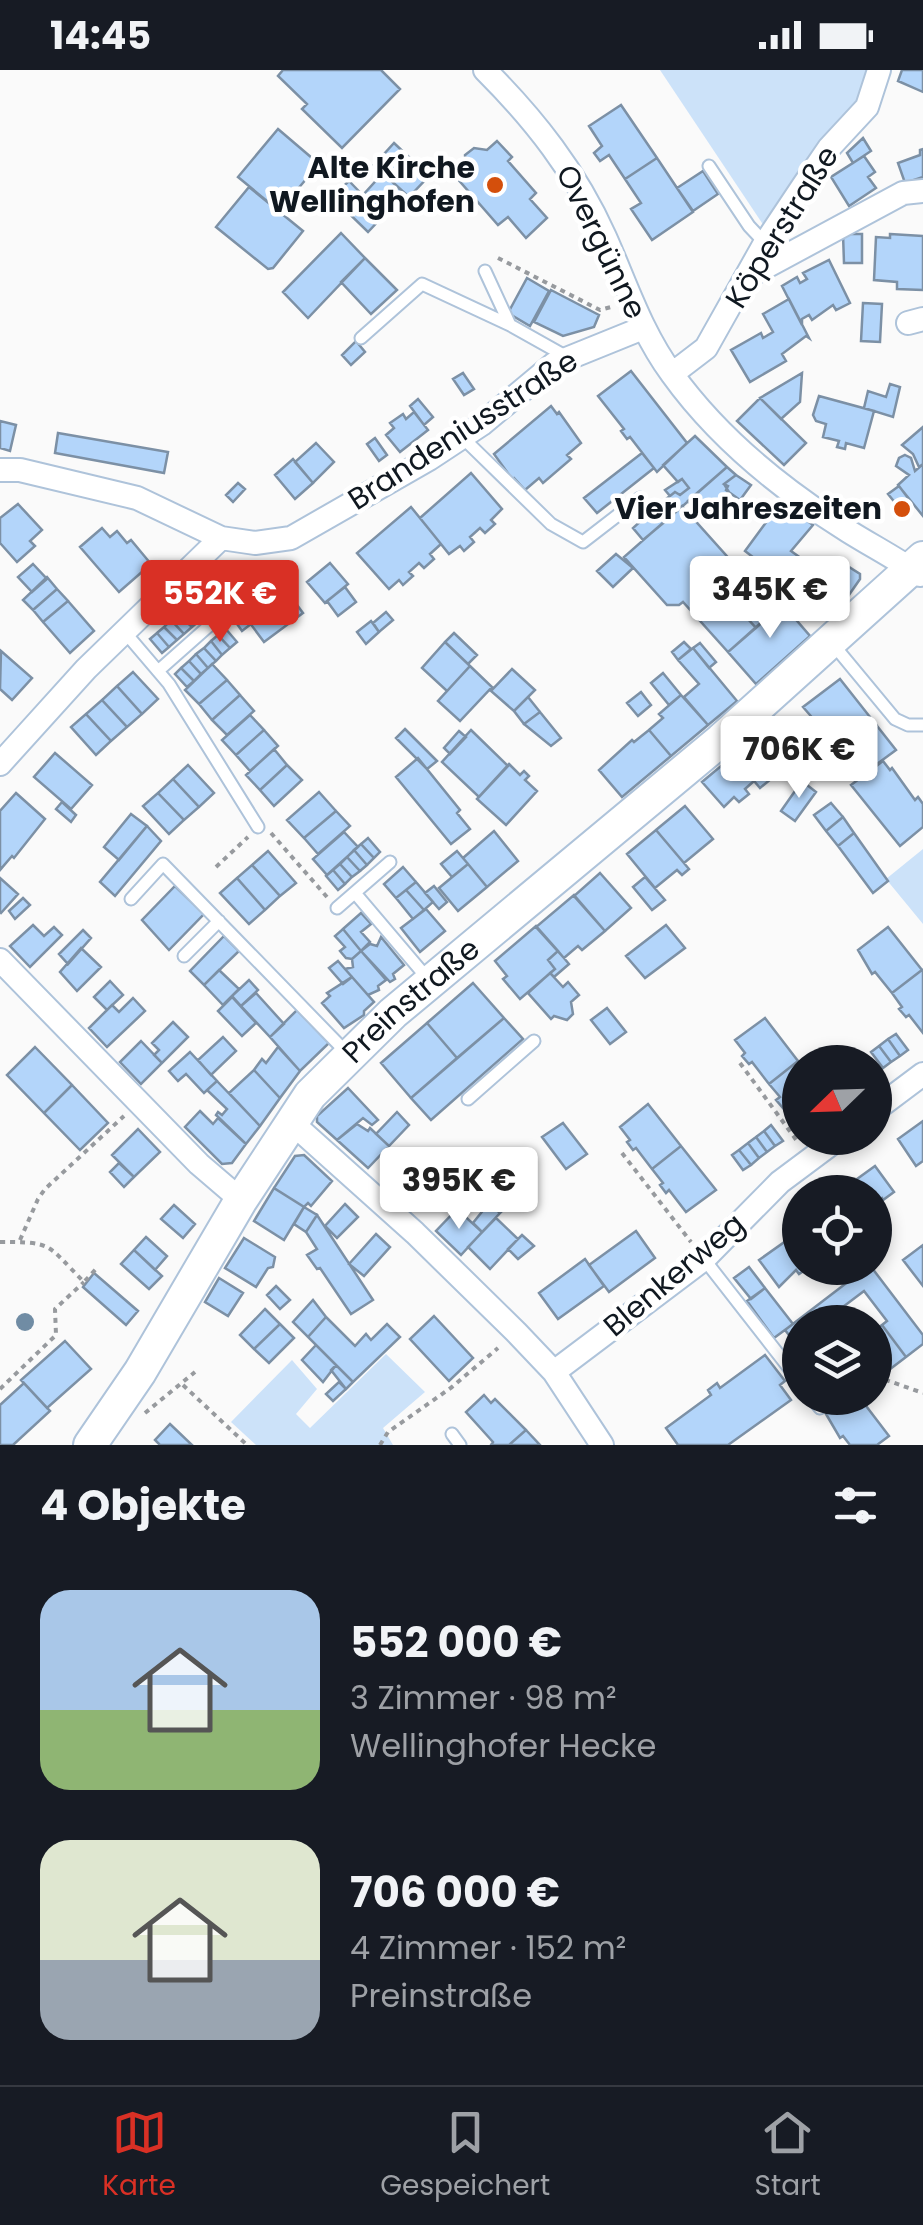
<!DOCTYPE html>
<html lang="de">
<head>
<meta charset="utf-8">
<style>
	:root { --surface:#171b24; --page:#20242c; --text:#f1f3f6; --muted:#9ea1a6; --line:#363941; --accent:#d93025 }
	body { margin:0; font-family:Poppins,sans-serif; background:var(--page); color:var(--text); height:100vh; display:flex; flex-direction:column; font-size:38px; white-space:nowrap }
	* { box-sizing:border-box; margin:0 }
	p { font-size:32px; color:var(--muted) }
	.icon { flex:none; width:55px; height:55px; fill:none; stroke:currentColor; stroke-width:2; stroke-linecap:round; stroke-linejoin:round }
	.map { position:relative; height:1375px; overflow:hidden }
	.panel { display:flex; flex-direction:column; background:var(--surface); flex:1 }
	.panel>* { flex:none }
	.needle { width:65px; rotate:247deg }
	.buttons { position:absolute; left:782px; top:975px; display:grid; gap:20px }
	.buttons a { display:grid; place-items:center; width:110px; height:110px; border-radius:50%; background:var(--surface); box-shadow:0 5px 15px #0003; font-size:50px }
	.price { position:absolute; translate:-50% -85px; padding:0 22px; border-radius:10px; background:#fff; color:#222; font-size:32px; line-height:65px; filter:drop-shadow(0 2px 5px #0008) }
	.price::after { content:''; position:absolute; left:50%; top:60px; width:30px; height:22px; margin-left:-15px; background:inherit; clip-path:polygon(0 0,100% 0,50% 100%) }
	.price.current { background:var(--accent); color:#fff }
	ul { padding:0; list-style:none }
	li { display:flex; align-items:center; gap:30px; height:250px; padding:0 40px }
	li span { display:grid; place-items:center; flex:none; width:280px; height:200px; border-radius:30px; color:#555 }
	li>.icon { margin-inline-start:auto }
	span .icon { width:120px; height:120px; fill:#fffc; stroke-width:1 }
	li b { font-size:42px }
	h2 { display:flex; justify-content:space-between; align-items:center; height:120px; padding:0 40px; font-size:42px }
	.status { display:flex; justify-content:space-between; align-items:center; height:70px; padding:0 50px; background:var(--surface); direction:ltr }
	.status svg { height:28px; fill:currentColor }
	.tab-bar { display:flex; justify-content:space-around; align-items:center; height:140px; border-top:2px solid var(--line); background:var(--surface); font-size:28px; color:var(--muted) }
	.tab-bar a { display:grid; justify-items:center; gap:5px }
	.tab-bar .current { color:var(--accent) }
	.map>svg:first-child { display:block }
</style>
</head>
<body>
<div class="status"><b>14:45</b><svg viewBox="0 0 49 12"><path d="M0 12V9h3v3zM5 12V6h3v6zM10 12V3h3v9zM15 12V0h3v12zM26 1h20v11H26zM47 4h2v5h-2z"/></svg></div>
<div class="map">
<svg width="923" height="1375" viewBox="0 0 923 1375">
	<rect width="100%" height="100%" fill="#fafafa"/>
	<path fill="#cce2f9" d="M660 0H871L864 33 770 165Z
		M923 779V854L886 809Z
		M386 1284 425 1322 383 1358 393 1375H256L231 1352 292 1290 317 1319 296 1344 310 1358Z"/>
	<path fill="#b3d5fa" stroke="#7c90a5" stroke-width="2.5" d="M283 0H381L400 19 342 78 302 39 307 34 278 6Z
		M902 0H923V22L898 11Z
		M621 35 657 88 625 109 609 85 600 91 594 83 602 76 589 56Z
		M278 59 319 94 279 141 238 107Z
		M863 68 871 81 853 93 847 83Z
		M497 71 512 87 508 91 536 123 530 129 547 148 526 168 508 147 498 155 456 107 466 98 465 85 474 78 487 80Z
		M394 73 429 106 409 127 374 95Z
		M923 79V107L905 113 898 93 920 85V80Z
		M864 86 875 102 868 107 876 118 849 136 831 107Z
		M657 88 693 142 652 170 631 139 641 133 625 109Z
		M703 101 718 124 693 141 677 118Z
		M383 103 405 124 383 146 363 125Z
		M349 111 383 146 368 162 332 127Z
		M249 117 303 161 273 198 268 199 216 157Z
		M341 163 365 188 308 248 283 222Z
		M843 164H862V193H844Z
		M890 164 923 166V220L897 219V212L874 210 876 167 890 168Z
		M365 188 397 220 371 244 341 212Z
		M829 190 850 233 836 240 833 235 812 250 809 245 802 249V255L782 216 797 207 800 213 807 209 803 203Z
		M527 208 549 221 530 256 508 243Z
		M551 220 599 245 594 257 563 266 534 252Z
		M789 229 809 268 806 266 782 284 786 291 750 312 731 280 761 263 763 268 773 262 763 244Z
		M863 233 882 234 880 272 861 271Z
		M356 271 365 282 351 295 342 285Z
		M631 301 687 373 657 402 630 367 627 369 621 361 624 359 598 326Z
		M463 303 474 319 464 325 453 309Z
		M802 303 800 332 781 349 760 328Z
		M890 314 900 317 893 347 864 338 868 321 886 327Z
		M819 326 874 341 864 378 846 373 845 379 837 377 839 371 823 367 826 354 816 351 813 345Z
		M760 328 806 373 784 395 737 351Z
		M418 329 433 347 424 355 410 336Z
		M551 336 557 344 559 342 581 373 567 385 571 389 543 413 539 408 525 420 514 408 512 409 494 384Z
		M414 342 428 360 400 382 386 365 394 358 390 353 403 344 406 349Z
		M0 351 16 355 10 381 0 378Z
		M923 357V394L919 397 913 384 902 375Z
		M58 363 168 382 164 403 55 383Z
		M695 366 727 397 668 449 657 436 675 422 680 425 689 418 682 409 678 412 663 395Z
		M375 368 387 385 379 391 367 374Z
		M316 373 334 392 313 413 295 392Z
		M642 383 654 398 597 443 584 428Z
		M905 385 911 388 915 401 923 394V446L898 415 909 405 896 396 899 388Z
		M293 389 313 413 295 429 275 405Z
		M727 397 736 405 724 414 729 422 701 447 688 431Z
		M471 403 502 439 491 450 495 454 485 463 480 458 470 467 474 472 464 481 460 476 449 484 420 448Z
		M736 405 751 415 740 430 726 420 728 416 724 414Z
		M682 409 689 418 680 425 675 422 670 426 665 420Z
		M238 413 245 419 233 432 226 425Z
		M899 416 911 432 901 440 888 424Z
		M781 432 813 455 791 481 812 496 792 522 764 502 767 498 745 481Z
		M18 434 42 460 30 471 35 476 17 492 0 473V448Z
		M657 436 668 449 643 470 633 458Z
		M682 436 750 512 731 530 756 558 728 582 683 532 679 535H667L624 487Z
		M411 437 441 474 430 484 434 489 424 498 419 493 409 502 413 506 403 515 399 510 389 519 357 483Z
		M102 458 110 467 117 461 127 473 131 470 151 494 119 522 80 477Z
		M616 484 633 498 613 517 597 501Z
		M835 488 860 504V509L842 535 826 523 811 544 797 532Z
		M330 493 348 514 325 533 307 512Z
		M33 494 47 509 32 522 18 507Z
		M812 496 821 503 807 520 799 513Z
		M757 506 782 534 756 558 731 530Z
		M47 507 57 519 33 540 23 530Z
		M277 508 303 543 264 572 238 537Z
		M345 517 356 532 338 546 327 531Z
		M781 518 793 531 786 538 810 566 756 614 728 582 782 534 773 525Z
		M57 519 68 531 43 552 33 540Z
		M200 524 213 538 205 545 193 531Z
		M68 531 94 561 70 583 43 552Z
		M193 531 205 545 199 551 186 537Z
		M186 537 199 551 192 557 178 544Z
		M238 537 251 554 242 561 230 544Z
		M386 542 393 550 379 562 373 553Z
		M178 544 192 557 184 564 171 550Z
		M171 550 184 564 177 570 164 557Z
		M371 551 379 562 366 574 357 562Z
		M164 557 177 570 169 577 157 563Z
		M225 558 237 572 230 578 218 565Z
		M157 563 169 577 162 583 150 569Z
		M454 563 477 585 468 594 445 572Z
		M218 565 230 578 222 585 211 571Z
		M211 571 222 585 216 591 204 578Z
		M445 572 470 596 447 621 422 598Z
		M684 572 691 579 678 590 672 582Z
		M700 573 716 592 709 598 693 578Z
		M204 578 216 591 208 598 196 584Z
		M693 578 737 631 708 655 684 627 699 614 678 590Z
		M1 581 32 608 12 630 0 619Z
		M196 584 208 598 201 604 189 591Z
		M189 591 201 604 194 611 181 598Z
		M212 594 227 610 199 634 185 620Z
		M470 596 492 617 460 651 438 631Z
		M181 598 194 611 187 617 175 604Z
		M512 599 535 620 514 641 491 621Z
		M133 602 158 629 142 644 117 616Z
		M663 603 681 625 669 635 651 613Z
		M840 609 870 647 836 675 803 637Z
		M227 610 240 625 212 650 199 634Z
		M117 616 142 644 127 657 102 630Z
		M641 622 651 635 638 646 627 633Z
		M240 625 254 641 227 665 212 650Z
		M681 625 708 655 671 686 649 660 663 648 659 644Z
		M528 627 540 642 524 654 514 641Z
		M102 630 127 657 111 671 86 644Z
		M540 642 561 668 551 676 524 654Z
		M86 644 111 671 96 685 71 657Z
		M250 645 264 660 236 685 222 670Z
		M870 647 896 680 862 705 836 675Z
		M778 657 800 685 760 718 738 692Z
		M805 658 819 675 810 682 797 665Z
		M405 659 437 691 427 699 396 668Z
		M264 660 278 676 250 701 236 685Z
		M471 660 508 696 479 727 442 692Z
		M649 660 671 686 622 727 599 700 632 670 634 672Z
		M459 661 466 667 450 684 444 678Z
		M797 665 810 682 802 688 789 671Z
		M274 679 287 695 260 720 246 705Z
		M55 683 92 715 71 739 34 707Z
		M733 686 754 711 745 719 749 724 739 732 734 727 724 737 702 712Z
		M418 688 460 740 457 743 470 759 451 774 396 707Z
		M883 691 890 700 892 698 915 730 918 727 923 734V757L900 776 851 715Z
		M509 694 520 705 524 701 529 706 525 710 537 721 506 755 477 729Z
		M188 695 214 723 199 737 173 709Z
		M287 695 302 710 274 736 260 720Z
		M173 709 199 737 184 750 158 723Z
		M802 711 816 722 795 751 781 741Z
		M319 722 336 741 304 768 287 750Z
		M16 723 45 749 14 788 12 786 0 800V741Z
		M158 723 184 750 169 764 143 736Z
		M62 732 76 745 71 752 56 739Z
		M831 733 843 747 826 761 814 745Z
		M685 736 713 769 684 793 656 760Z
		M336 741 350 756 318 784 304 768Z
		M131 744 147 756 119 790 104 777Z
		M843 747 854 763 838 776 826 761Z
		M147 756 161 771 115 826 100 812Z
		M656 760 689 799 682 805 677 800 655 818 627 784Z
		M494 761 518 791 487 817 463 788Z
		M344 762 358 777 327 805 313 789Z
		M854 763 888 811 873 823 838 776Z
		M368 768 380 782 374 788 361 774Z
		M361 774 374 788 367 795 354 780Z
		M354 780 367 795 360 801 347 787Z
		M268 781 296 813 280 826 252 795Z
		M457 781 468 794 452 807 441 794Z
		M347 787 360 801 352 807 340 794Z
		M340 794 352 807 345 814 333 800Z
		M468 794 487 817 458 841 439 818Z
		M252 795 280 826 265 840 237 808Z
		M403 797 416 812 396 828 384 814Z
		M333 800 345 814 338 820 326 806Z
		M600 803 631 838 605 861 574 826Z
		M645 807 665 830 652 840 633 817Z
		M0 808 18 824 1 843 0 842Z
		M237 808 265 840 249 854 220 823Z
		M416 812 433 832 424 840 406 820Z
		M175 816 204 844 169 880 142 850Z
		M434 816 447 832 439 839 425 823Z
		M406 820 424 840 413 849 396 828Z
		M574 825 605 861 582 880 578 876 564 888 536 857Z
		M23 828 30 835 15 849 9 841Z
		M426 839 445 861 420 882 401 858Z
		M361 843 371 854 361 862 370 872 361 881 343 859Z
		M33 855 44 866 54 857 62 865 30 897 10 876Z
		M666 855 685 878 645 908 626 886Z
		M536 856 558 881 548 890 555 899 520 929 503 909 507 906 495 891Z
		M888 857 922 900 892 923 875 902 872 904 858 880Z
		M343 859 361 881 352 889 346 888 340 881 345 877 335 866Z
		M83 860 91 868 68 894 59 884Z
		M224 866 239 881 204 915 190 901Z
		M381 867 404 895 393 904 395 909 390 912 361 881 370 874 377 876Z
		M81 878 101 897 77 921 60 902Z
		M361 881 386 910 378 916 379 920 368 925 345 899 353 897 352 889Z
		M558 881 569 894 554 907 550 903 555 899 548 890Z
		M338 891 352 907 343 914 329 898Z
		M219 900 239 919 223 935 204 915Z
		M922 900 923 902V963L909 945 906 947 899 939 902 937 892 923Z
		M550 903 563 917 568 912 579 925 571 932 573 944 567 950 554 946 551 949 528 923Z
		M352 907 374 932 364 941V945L344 958 322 933 330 926 327 923Z
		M249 910 258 920 241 936 232 926Z
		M110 911 123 925 107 940 94 927Z
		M473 913 504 948 457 988 427 953Z
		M256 923 284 954 270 967 241 936Z
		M232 927 256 953 242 966 218 941Z
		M133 928 145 941 107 977 89 958 112 935 119 942Z
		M607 938 626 962 610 974 591 950Z
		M297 940 329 973 300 1001 270 967Z
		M504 948 523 969 431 1050 411 1028Z
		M765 948 798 991 769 1014 752 992 749 994 742 986 745 983 735 970Z
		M173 952 188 967 162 993 154 985 159 980 152 973Z
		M427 953 457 988 411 1028 381 993Z
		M896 964 908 980 900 986 888 969Z
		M223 967 236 981 211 1005 198 990Z
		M888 969 900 986 891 992 879 976Z
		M141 971 162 993 141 1014 120 992Z
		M879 976 891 992 883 998 871 982Z
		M35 977 72 1015 44 1043 7 1005Z
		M278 977 300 1001 280 1028 254 1000 262 989 266 993Z
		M190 982 217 1011 204 1023 186 1004 178 1011 169 1001Z
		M798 991 800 994V1054L786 1036 783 1038 776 1030 780 1027 769 1014Z
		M254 1000 280 1028 260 1056 229 1023Z
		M217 1011 260 1056 246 1074 216 1045 218 1042 222 1045 227 1039 207 1020Z
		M72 1015 108 1053 80 1080 44 1043Z
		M348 1018 378 1050 372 1055 363 1048 337 1070 317 1052V1046Z
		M648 1034 681 1076 652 1099 636 1078 633 1080 627 1072 630 1070 620 1057Z
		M200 1041 213 1054 218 1048 246 1074 232 1093 222 1094 185 1057Z
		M397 1042 409 1055 389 1076 376 1064Z
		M923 1051V1091L916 1096 898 1069Z
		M563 1053 587 1084 566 1099 542 1067Z
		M357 1054 368 1061 370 1058 389 1076 368 1098 337 1070Z
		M771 1055 783 1071 775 1076 764 1061Z
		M138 1059 160 1082 134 1107 112 1085Z
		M764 1061 775 1076 767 1082 756 1067Z
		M756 1067 767 1082 759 1088 748 1073Z
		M748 1073 759 1088 751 1095 739 1080Z
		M681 1076 716 1120 686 1142 669 1120 666 1123 660 1115 663 1113 652 1099Z
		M739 1080 751 1095 743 1100 732 1085Z
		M415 1081 412 1085 433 1100 430 1102 443 1114 447 1111 416 1135 388 1109Z
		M304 1085 332 1111 311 1136 308 1133 304 1137 274 1118 295 1086Z
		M119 1093 134 1107 124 1117 110 1102Z
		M875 1096 894 1122 883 1130 882 1128 875 1133V1122H839Z
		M274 1118 304 1137 284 1170 254 1151Z
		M497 1124 506 1137 500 1143 489 1133Z
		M489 1133 500 1143 482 1162 473 1153Z
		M345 1134 358 1147 337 1168 325 1156Z
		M174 1135 195 1154 183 1168 161 1149Z
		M304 1137 317 1145 306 1162 294 1154Z
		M457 1139 482 1162 461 1185 436 1161Z
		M317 1145 373 1230 351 1244 320 1198 317 1199 307 1185 317 1179 306 1162Z
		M496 1148 518 1169 490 1199 468 1177Z
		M636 1161 655 1188 609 1222 589 1195Z
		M800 1161V1198H808L799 1204 796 1200 779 1217 759 1190Z
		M376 1164 390 1177 364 1206 349 1194Z
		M522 1165 534 1176 518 1189 508 1179Z
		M146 1167 167 1186 155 1200 134 1180Z
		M244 1168 275 1187 273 1197 268 1198 256 1217 225 1198Z
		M923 1175V1216L903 1190Z
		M134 1180 162 1206 149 1219 121 1194Z
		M585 1189 604 1216 558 1249 539 1223Z
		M749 1197 765 1218 751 1229 734 1208Z
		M866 1198H872L923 1265V1274L906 1287 882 1255 887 1251 864 1221 823 1252H800V1270L796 1274 785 1260Z
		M94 1203 138 1241 126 1255 83 1217Z
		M219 1208 243 1223 228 1246 205 1232Z
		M276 1216 290 1230 280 1239 267 1225Z
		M765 1218 793 1254 774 1268 747 1231Z
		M313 1230 326 1247 308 1267 293 1252Z
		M265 1239 280 1254 254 1279 240 1265Z
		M434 1246 473 1288 449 1311 410 1269Z
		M326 1247 355 1276 366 1264 371 1270 387 1254 400 1267 353 1312 308 1267Z
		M280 1254 294 1268 269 1293 254 1279Z
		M882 1255 906 1287 881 1306 875 1298V1260Z
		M65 1271 91 1299 47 1338 21 1310Z
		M316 1275 336 1295 323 1312 302 1290Z
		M765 1285 785 1311 780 1315 791 1330 728 1375H678L666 1358 711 1325 708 1320 717 1313 720 1318Z
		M336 1295 353 1312 346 1319 331 1300Z
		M339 1312 346 1319 333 1331 326 1324Z
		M24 1313 50 1341 13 1375H0V1335Z
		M484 1325 491 1333 495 1329 526 1360 509 1375H491L493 1372 466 1342Z
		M849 1328H860L889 1366 877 1375H850L843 1366 840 1368 826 1344Z
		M170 1354 192 1375H160L155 1370Z
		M526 1360 540 1375H509Z"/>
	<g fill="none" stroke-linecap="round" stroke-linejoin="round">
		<g stroke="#aec3da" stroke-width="15">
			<path id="lane" d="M709 96 749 156 765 173
				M485 201 510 255 567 287
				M361 268 422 214 510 255
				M462 367 551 454 583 472 640 428
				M123 560 169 614 258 757
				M832 573 895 649 908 655H923
				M158 601 219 547
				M355 823 428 909
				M131 829 163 794 347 983
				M337 838 390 792
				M184 886 219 851
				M468 1029 534 971
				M704 1189 800 1312
				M812 1328 820 1338
				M452 1364 460 1375"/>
		</g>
		<g stroke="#aec3da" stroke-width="26">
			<path id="street" d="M485 0C534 49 576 102 605 167 626 214 641 262 672 304 718 368 781 419 848 461 872 476 897 489 920 505
				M749 206 903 123 923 121
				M908 253 923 249
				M672 304 706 278 765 173 803 116 829 78 867 37 879 0
				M0 400H20L137 428 221 468 255 473 291 468 429 389 482 354 554 294 643 258
				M0 694 86 599 221 468
				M0 890 199 1094 241 1130
				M875 1040 923 1004
				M290 1051 415 1163 516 1262 554 1302 602 1375
				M554 1302 704 1189 780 1112 839 1068"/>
		</g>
		<g stroke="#aec3da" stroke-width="36">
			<g id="secondary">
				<path id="s1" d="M90 1375 140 1302 241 1130 310 1025 393 943 721 670 923 488"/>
			</g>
		</g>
		<path stroke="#979a9e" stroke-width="4" stroke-dasharray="5 5" stroke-linecap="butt" d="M498 188 600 240 611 237
			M271 763 327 827
			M216 797 248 767
			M740 993 797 1071
			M622 1083 691 1172
			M20 1170 38 1129 45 1119 124 1046
			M0 1172C54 1172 46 1174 84 1212L96 1199
			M875 1311 886 1310 923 1323
			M183 1315 247 1375
			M0 1319 56 1265 55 1239 84 1212
			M145 1343 195 1302
			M380 1375 388 1362 452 1317 498 1278"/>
		<use href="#lane" stroke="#fff" stroke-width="11"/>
		<use href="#street" stroke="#fff" stroke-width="22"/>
		<use href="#secondary" stroke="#fff" stroke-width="32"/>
	</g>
	<circle fill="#708ca4" cx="25" cy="1252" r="9"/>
	<g fill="#d44f0c" stroke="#fff" stroke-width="4">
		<circle cx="495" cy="115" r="10"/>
		<circle cx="902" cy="439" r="10"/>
	</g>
	<g text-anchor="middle" stroke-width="9" stroke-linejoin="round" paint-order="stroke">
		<g font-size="30" font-weight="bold" fill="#101820" stroke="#fff" text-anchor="end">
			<text x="475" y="108">Alte Kirche<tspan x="475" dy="34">Wellinghofen</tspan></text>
			<text x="882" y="449">Vier Jahreszeiten</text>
		</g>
		<g font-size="30" fill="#101820" stroke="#fff">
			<text transform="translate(782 157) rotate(-58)" y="10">Köperstraße</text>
			<text transform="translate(601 172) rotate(64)" y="10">Overgünne</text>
			<text transform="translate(463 360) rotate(-33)" y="10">Brandeniusstraße</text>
			<text dy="10" stroke="none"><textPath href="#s1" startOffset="552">Preinstraße</textPath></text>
			<text transform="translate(674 1205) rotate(-40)" y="10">Blenkerweg</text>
		</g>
	</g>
</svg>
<div class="buttons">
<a><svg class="needle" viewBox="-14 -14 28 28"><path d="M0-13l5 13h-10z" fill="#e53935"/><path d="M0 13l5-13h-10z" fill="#9ea1a6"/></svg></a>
<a><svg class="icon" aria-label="locate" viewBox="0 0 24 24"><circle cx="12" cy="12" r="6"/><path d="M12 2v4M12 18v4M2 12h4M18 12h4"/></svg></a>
<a><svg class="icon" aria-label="layers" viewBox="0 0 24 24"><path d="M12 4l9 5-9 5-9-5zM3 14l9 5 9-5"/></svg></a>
</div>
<b class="price" style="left:770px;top:571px">345K €</b>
<b class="price current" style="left:220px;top:575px">552K €</b>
<b class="price" style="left:799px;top:731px">706K €</b>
<b class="price" style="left:459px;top:1162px">395K €</b>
</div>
<section class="panel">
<h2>4 Objekte<svg class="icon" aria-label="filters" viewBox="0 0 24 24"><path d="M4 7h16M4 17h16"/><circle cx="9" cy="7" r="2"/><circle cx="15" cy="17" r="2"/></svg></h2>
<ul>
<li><span style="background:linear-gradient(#a9c7e8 60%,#8fb573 0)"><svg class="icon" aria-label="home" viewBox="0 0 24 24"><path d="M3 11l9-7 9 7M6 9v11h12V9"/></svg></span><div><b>552 000 €</b><p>3 Zimmer · 98 m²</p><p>Wellinghofer Hecke</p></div></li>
<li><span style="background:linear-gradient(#dfe7d0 60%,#9aa5b1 0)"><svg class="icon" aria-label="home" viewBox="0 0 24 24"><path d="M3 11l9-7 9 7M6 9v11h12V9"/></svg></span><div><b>706 000 €</b><p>4 Zimmer · 152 m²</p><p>Preinstraße</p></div></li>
</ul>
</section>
<nav class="tab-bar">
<a class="current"><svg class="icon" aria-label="map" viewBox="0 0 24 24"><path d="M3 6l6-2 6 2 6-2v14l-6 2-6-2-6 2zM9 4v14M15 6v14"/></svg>Karte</a>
<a><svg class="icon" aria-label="saved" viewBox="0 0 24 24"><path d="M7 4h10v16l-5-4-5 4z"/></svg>Gespeichert</a>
<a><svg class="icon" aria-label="home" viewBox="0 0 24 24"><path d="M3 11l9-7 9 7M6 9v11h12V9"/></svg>Start</a>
</nav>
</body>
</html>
